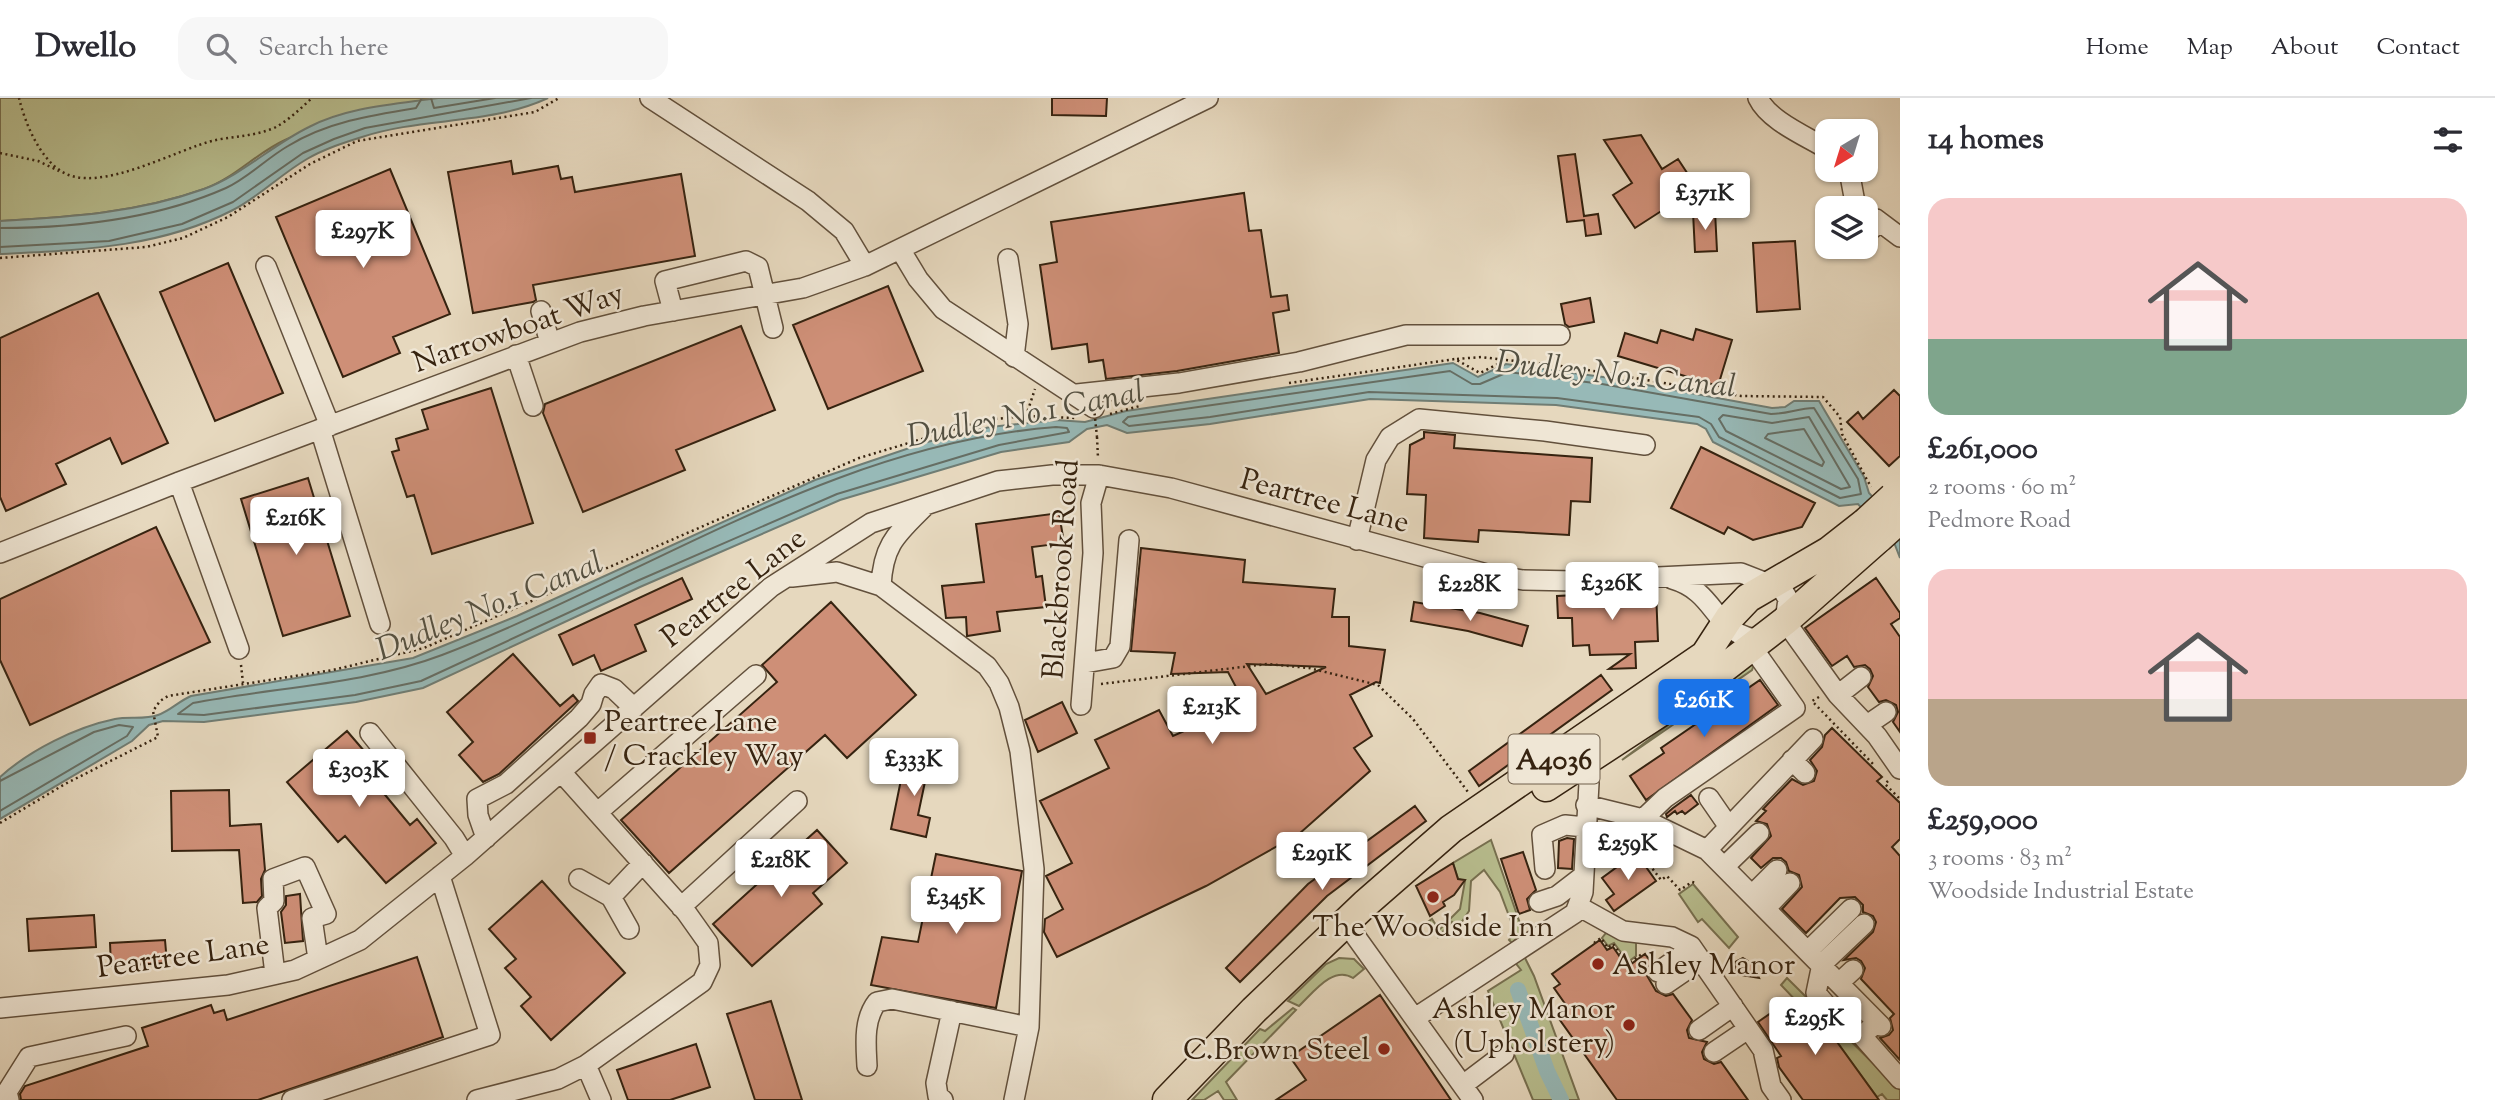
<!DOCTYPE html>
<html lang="en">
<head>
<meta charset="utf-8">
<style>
	:root { --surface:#fff; --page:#f7f7f7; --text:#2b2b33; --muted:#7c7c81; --line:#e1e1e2; --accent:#1a73e8 }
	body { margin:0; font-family:"Sorts Mill Goudy",serif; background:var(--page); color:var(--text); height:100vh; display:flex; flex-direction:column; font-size:26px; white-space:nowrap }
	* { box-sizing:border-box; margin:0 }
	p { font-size:23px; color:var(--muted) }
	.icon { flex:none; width:38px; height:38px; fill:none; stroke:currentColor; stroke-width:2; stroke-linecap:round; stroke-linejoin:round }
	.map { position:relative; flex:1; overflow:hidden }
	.drawer { display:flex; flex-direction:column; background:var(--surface); width:595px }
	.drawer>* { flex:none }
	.needle { width:46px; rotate:218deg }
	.fabs { position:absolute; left:1815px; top:21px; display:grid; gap:14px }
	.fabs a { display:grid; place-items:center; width:63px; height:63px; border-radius:14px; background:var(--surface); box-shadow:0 2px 5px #0004; font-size:35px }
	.price { position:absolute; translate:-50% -60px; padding:0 16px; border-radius:7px; background:#fff; color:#222; font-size:23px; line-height:46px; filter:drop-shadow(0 2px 4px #0008) }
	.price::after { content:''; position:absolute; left:50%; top:42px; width:21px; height:16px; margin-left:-10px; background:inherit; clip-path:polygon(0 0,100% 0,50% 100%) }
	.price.on { background:var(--accent); color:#fff }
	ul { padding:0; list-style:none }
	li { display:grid; align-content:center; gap:14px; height:371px; padding:0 28px }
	li span { display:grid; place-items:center; height:217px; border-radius:21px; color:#555 }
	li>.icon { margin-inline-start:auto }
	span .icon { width:126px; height:126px; fill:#fffc; stroke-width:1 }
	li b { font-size:30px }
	h2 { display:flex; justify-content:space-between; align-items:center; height:84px; padding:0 28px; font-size:30px }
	header { display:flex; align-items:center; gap:42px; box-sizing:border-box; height:98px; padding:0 35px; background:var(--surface); border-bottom:2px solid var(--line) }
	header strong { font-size:33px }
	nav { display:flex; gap:38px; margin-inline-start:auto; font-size:24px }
	.search { width:490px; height:63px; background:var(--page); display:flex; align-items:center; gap:18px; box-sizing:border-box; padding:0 24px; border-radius:21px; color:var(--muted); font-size:26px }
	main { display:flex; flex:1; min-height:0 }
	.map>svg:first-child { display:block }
</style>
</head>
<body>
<header>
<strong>Dwello</strong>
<div class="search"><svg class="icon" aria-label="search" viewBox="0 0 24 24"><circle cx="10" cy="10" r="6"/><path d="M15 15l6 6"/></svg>Search here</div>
<nav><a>Home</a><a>Map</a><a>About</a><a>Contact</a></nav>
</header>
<main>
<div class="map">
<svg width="1900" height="1002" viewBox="0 0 1900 1002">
	<rect width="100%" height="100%" fill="#e6d8be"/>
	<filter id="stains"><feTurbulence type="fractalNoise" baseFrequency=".00286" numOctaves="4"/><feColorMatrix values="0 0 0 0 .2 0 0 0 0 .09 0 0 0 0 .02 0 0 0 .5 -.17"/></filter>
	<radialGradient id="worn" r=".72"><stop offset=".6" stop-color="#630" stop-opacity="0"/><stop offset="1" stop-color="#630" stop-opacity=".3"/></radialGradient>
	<path fill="#b8be8f" stroke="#777050" stroke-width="2" d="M0 0H438C389 7 331 21 285 42 256 55 235 80 204 91 137 115 70 119 0 123Z
		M1754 566 1752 572 1622 662 1745 569Z
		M1491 742 1523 834 1512 845 1509 842 1515 834 1500 794 1484 772 1471 783 1469 813 1461 825 1462 833 1452 824 1438 839 1429 823 1432 821 1439 832 1460 811 1465 783 1458 781 1453 765Z
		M1693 786 1738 839 1729 850 1702 821 1698 824 1679 796Z
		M1606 835 1636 843V858L1628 864 1614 845 1608 848 1602 840Z
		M1524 858 1534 878 1579 1002H1533L1488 893 1521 872 1514 863Z
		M1339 860 1354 861 1364 871 1353 880C1333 867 1313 895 1299 908L1288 903 1326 866Z
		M1787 880 1900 992V1002H1887L1882 996 1877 999 1840 949 1781 887Z
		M1293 910 1296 912 1226 984 1237 1002H1224L1218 993 1204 1002H1192L1260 931 1265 933Z"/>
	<path fill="#97b9b7" stroke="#707d74" stroke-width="2" d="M438 0H548C490 27 422 19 362 39 343 45 324 51 307 61 281 76 260 98 233 112 159 150 81 152 0 156V123C70 119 137 115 204 91 242 77 272 47 309 29 347 9 396 6 438 0Z
		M1453 265 1478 279 1506 266 1603 279 1772 310 1785 309 1794 303H1819L1864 379 1869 395 1900 429V460L1895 447 1858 406 1839 408 1713 344 1706 331 1697 326 1556 307 1370 301 1210 326 1127 335 1107 327 1087 331 1069 344 1001 354 840 402 640 489 423 590 356 604 204 624 163 623 149 627 132 643 0 721V679C30 652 76 629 115 621 129 618 144 622 158 617 170 613 179 603 191 598L413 560 517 518 815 382 927 344 990 329 1056 322 1085 324 1126 313Z"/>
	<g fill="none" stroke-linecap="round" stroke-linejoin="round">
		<path stroke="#666e64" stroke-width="2" d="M431 0 434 10 495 0
			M0 130C76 130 156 121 226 90 248 80 267 60 288 48 327 24 372 17 416 10L422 0
			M0 149 109 143 182 126 233 104 303 55 334 41 365 30 531 0
			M1450 273 1472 286H1480L1508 274 1602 286 1771 316C1787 316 1799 310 1814 310L1858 381 1861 396 1840 400 1719 339 1711 326 1699 319 1557 300 1369 294 1210 319 1129 328 1123 324 1128 319Z
			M1723 317 1772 325 1809 319 1850 389 1841 391 1726 333 1719 321Z
			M1056 329 1067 330 1069 334 999 347 837 396 637 483 421 583 355 597 204 617 178 616 193 605C275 589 363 587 442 557 645 479 834 346 1056 329Z
			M1804 331 1824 364 1822 368 1765 340 1768 336Z
			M0 683 94 634 119 627 133 629 127 638 0 713"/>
		<path stroke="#97b9b7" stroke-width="16" d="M1518 892 1547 973 1561 1002"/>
	</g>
	<path fill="#ce8f77" stroke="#362310" stroke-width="2" fill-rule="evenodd" d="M1052 0H1107L1106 18 1052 17Z
		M1641 37 1662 71 1678 61 1697 90 1635 130 1613 97 1632 85 1604 42Z
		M1575 56 1584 118 1598 116 1601 136 1586 138 1584 122 1567 124 1558 58Z
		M511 63 513 76 558 68 561 81 572 79 575 94 681 76 695 158 533 187 536 202 533 204 473 215 448 74Z
		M390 71 450 216 393 239 400 255 343 279 276 119Z
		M1244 95 1249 133 1261 132 1271 199 1287 197 1289 212 1273 215 1279 255 1177 273 1106 281 1103 262 1089 264 1087 246 1052 251 1040 167 1057 164 1051 124Z
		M1715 113 1717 153 1695 154 1693 114Z
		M1795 143 1800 211 1757 214 1753 145Z
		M228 165 283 295 215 323 160 194Z
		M888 188 923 273 828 311 793 227Z
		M98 195 168 345 122 366 110 340 56 366 66 386 6 413 0 399V240Z
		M1590 200 1594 224 1569 229 1565 226 1561 206Z
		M741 228 775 312 676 352 685 372 583 414 543 315 545 306Z
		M1696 231 1732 242 1718 288 1618 258 1625 235 1657 245 1661 232 1693 242Z
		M491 290 533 425 432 456 414 397 407 399 392 354 399 352 396 341 428 331 422 312Z
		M1894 292 1900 298V358L1889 368 1847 324 1858 314 1863 321Z
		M1424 334 1455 337 1454 350 1592 360 1590 404 1571 403 1569 437 1479 432 1478 444 1424 440 1426 397 1407 396 1410 347 1424 340Z
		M1701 349 1815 405 1802 429 1753 442 1728 429 1724 436 1671 410Z
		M308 380 350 518 283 538 241 401Z
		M1059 415 1064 445 1032 449 1036 479 1042 478 1046 509 997 514 1000 533 967 538 966 519 946 520 942 488 984 484 976 426Z
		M156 429 210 544 30 627 0 562V501Z
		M1141 450 1245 462 1243 484 1335 491 1332 519H1349V548L1385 552 1380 585 1376 584 1350 597 1372 638 1354 650 1370 673 1299 736 1206 788 1057 859 1044 834 1045 821 1063 811 1046 778 1072 765 1040 703 1109 670 1095 642 1159 612 1173 638 1245 606 1228 574 1171 576 1175 555 1131 553ZM1247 566 1326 569 1266 596Z
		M682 480 692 501 635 527 646 553 601 573 594 557 573 567 559 537Z
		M1876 480 1900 515V520L1891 526 1900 539V634L1893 624 1898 614 1896 607 1886 602 1879 604 1868 589 1873 578 1870 571 1865 567 1854 569 1847 558 1832 568 1805 530Z
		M1656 493 1658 543 1635 544 1636 570 1609 571 1630 556 1590 557 1589 547 1573 548 1572 520H1558L1557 498Z
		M831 504 916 597 847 660 825 637 669 775 621 722 777 584 762 567Z
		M1414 504 1480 515 1528 528 1522 548 1468 533 1411 523Z
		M513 556 560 608 573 597 578 603 499 676 483 684 459 657 473 644 447 614Z
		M1601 577 1612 592 1479 688 1469 673Z
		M1760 582 1778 607 1646 702 1630 678 1664 655 1661 650Z
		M1062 604 1077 635 1038 654 1025 622Z
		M1832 630 1882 679 1877 683 1900 705V741L1892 749 1900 758V962L1880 940 1889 937 1893 932 1890 920 1894 916 1861 881 1865 870 1861 863 1856 860 1844 862 1873 834 1876 824 1873 818 1863 814V807L1855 799 1840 800 1806 835 1782 811 1802 789 1799 777 1789 773 1786 764 1781 760H1773L1761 770 1751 760 1771 738 1767 726 1756 723 1766 713 1763 711 1792 681 1803 687 1814 683 1817 673 1810 662 1822 649 1825 637Z
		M347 633 371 661 362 669 410 727 417 721 436 745 386 785 345 738 338 744 287 684Z
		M905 662 945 670 942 683 926 679 918 717 930 720 926 739 891 731Z
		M229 692 230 728 261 726 265 772 261 781 262 798 257 804 243 805 239 752 172 753 171 693Z
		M1691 697 1698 706 1685 716 1682 713 1677 716 1675 713 1667 719 1666 716 1673 710Z
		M1415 708 1426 723 1327 798 1240 884 1226 870 1308 786Z
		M817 732 847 765 813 795 822 806 752 868 713 826Z
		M1567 740 1574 741 1572 771 1558 770 1559 743Z
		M1523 754 1536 792 1527 801 1530 812 1519 816 1501 761Z
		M936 756 1022 773 996 910 871 887 882 839 918 844Z
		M1632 758 1637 765 1641 762 1656 783 1614 813 1606 802 1614 796 1602 780Z
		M1453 765 1458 781 1465 782 1454 797 1443 804 1445 808 1430 818 1416 788Z
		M542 783 625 875 551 942 521 908 531 899 505 870 516 861 489 831Z
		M300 796 303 843 285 845 281 814 286 807V798Z
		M94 817 96 849 29 853 27 821Z
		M165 842 167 865 111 868 110 845Z
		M1600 842 1607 852 1613 849 1627 869 1645 856 1651 864 1646 876 1656 893 1666 898 1673 896 1692 922 1687 932 1689 940 1707 944 1702 954 1704 961 1714 966 1721 964 1748 1002H1617L1557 918 1568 910 1554 890 1560 886 1552 876Z
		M417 859 443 939 258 1002H21L20 996 25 988 148 948 142 930 211 907 214 915 224 912 227 922Z
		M1743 860 1751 865 1759 880 1735 876V864Z
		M1380 897 1451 1002H1276L1306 982 1290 959Z
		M771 903 802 1002H755L727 916Z
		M1788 903 1812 936 1824 924 1835 927 1841 924 1845 913 1842 906 1856 920 1835 941 1879 1002H1803L1779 969 1777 960 1781 958 1758 924Z
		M696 946 710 989 670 1002H628L617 972Z"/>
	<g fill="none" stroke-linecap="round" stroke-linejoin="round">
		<g stroke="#62503c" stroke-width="22">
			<path id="minor" d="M650 0 808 103 844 133 865 168
				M1758 0C1769 23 1806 38 1827 51
				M1849 72 1856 110
				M1866 134 1873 130 1876 121 1900 139
				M900 151 918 181 943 211 1094 310
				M1008 161 1018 226 1014 259
				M266 168 330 328
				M541 213 550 245
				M673 213 665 183 746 163 758 169 773 230
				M516 257 533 308
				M1077 296 1179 285 1299 264 1406 237H1560
				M320 331 380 526
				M179 384 239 551
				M1357 442 1376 362 1390 339 1419 321 1545 333 1645 347
				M0 455 179 384 580 234 644 218 803 190 865 168 1208 0
				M792 479 837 474 881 488 987 568 999 585 1009 609 1020 653 1034 771 1029 929 1014 1002
				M1672 481C1720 495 1711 537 1762 542
				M881 488C883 446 897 436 925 408
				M1085 565 1113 560 1120 548 1129 442
				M1838 597 1861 579
				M1081 607 1093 455 1091 405 1099 377
				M1867 627 1886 614
				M370 635 454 740 465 758
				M1792 662 1805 675
				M1709 700 1729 729
				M1586 707 1643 721 1707 752 1881 928
				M598 714 756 577
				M1643 721 1665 700 1795 610 1752 549
				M486 740 478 717 477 701 506 686 579 620 591 606 594 596 601 586 614 591 634 610
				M1707 752 1813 641
				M1724 769 1759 735
				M1545 771 1542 737 1565 727 1585 729
				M579 781 611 799
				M1752 797 1777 772
				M1539 804 1557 798 1583 778
				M1578 808 1623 833 1672 839 1691 848 1763 952 1771 988 1781 1002
				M681 809 797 703
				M1766 810 1790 785
				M1346 825 1473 1002
				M629 831 611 799 643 765
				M1809 852 1851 811
				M1658 874 1692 850
				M275 876 267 810 274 803 273 781 305 769 326 816 312 820 318 861
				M1840 884 1853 872
				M1666 886 1701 862
				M0 910 228 887 295 872 360 842 465 758 771 489 871 425 998 383 1052 377H1099L1171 390 1487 476 1523 482 1575 483 1741 475 1782 491 1788 501 1785 523 1838 597 1877 638 1900 671
				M1833 915 1816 895 1822 866 1864 826
				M1415 920 1575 815 1583 794 1589 685 1580 667 1570 663
				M1877 924 1862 938 1900 981
				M1699 932 1733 908
				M1714 954 1748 931
				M586 967 601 1002
				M867 968C866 947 863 922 877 904L892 901 1029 929
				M1463 987 1504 956
				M9 1002 7 994 29 959 126 938
				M292 1002 490 937 440 778
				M477 1002 558 981 586 967 702 884 710 867 708 845 686 814 562 675
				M943 1002 938 998 936 985 952 913"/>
		</g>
		<g stroke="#362310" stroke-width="31">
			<path id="highway" d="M1546 689 1702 587 1785 523 1879 440
				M1167 1002 1254 912 1365 806 1451 731 1705 557 1729 520 1748 500 1829 453 1866 424"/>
		</g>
		<path stroke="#362310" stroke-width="2.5" stroke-dasharray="2 3.5" stroke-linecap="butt" d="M19 0C25 25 39 59 61 73 98 98 178 50 216 42 236 38 255 38 274 30 288 23 300 11 312 0
			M0 55 38 63 59 73
			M0 160 146 149 183 140 228 119 310 66 357 43 535 14 559 0
			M1457 261 1481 259 1506 262
			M1289 285 1455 261 1480 275 1506 262 1570 269 1741 298 1823 299 1840 319 1842 336 1871 389
			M1110 316 1140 308
			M1026 318 1035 291
			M1097 339 1098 360
			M241 567 243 585
			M1101 586 1267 566 1309 570 1378 587 1413 621 1468 694
			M1819 599 1812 603 1875 668
			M1888 683 1885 686 1900 701
			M0 725 65 686 158 639 153 613 160 603 168 598 333 572 424 550 859 360 985 322 1025 318 1076 320
			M1646 762 1661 782 1667 778 1680 792 1692 784 1696 785
			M1594 845 1601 840 1608 850 1613 846 1628 866 1642 856"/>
		<use href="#minor" stroke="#efe6d5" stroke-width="19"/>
		<use href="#highway" stroke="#e6d8be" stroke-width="28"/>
		<g stroke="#362310" stroke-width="31" stroke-linecap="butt">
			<path id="highway-bridge" d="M1866 424 1893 399
				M1879 440 1900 421"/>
		</g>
		<path stroke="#362310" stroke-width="2.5" stroke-dasharray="2 3.5" stroke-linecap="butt" d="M1094 310 1097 339"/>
		<use href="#highway-bridge" stroke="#e6d8be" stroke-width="28"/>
	</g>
	<g fill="#8f2418" stroke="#efe6d5" stroke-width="2.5">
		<rect x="583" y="633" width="14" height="14" rx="3.5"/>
		<circle cx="1433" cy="799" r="7"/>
		<circle cx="1598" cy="866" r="7"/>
		<circle cx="1629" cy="927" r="7"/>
		<circle cx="1384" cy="951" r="7"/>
	</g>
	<g text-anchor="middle" stroke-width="5" stroke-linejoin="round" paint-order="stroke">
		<rect fill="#efe6d5" stroke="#6e5e4b" stroke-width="2" x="1508.5" y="636.5" width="91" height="49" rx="5"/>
		<g font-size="28" font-weight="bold" fill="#362310">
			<text x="1554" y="671">A4036</text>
		</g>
		<g font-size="30" fill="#362310" stroke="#efe6d5">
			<text transform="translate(518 229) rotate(-19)" y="10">Narrowboat Way</text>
			<text transform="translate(1325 402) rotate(15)" y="10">Peartree Lane</text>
			<text transform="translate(1060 471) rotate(-86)" y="10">Blackbrook Road</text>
			<text transform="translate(733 489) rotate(-38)" y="10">Peartree Lane</text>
			<text transform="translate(183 857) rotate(-8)" y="10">Peartree Lane</text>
		</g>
		<g font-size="30" fill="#362310" stroke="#efe6d5" text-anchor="start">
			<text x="604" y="633">Peartree Lane<tspan x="604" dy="34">/ Crackley Way</tspan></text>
			<text x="1433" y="838" text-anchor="middle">The Woodside Inn</text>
			<text x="1612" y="876">Ashley Manor</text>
			<text x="1615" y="920" text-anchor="end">Ashley Manor<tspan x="1615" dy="34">(Upholstery)</tspan></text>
			<text x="1370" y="961" text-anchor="end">C.Brown Steel</text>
		</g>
		<g font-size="32" font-style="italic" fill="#535042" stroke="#efe6d5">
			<text transform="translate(1616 275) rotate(6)" y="11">Dudley No.1 Canal</text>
			<text transform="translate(1025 315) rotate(-11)" y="11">Dudley No.1 Canal</text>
			<text transform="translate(489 507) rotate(-22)" y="11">Dudley No.1 Canal</text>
		</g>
	</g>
	<rect width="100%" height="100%" filter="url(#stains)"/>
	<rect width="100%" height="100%" fill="url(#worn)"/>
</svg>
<div class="fabs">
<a><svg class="needle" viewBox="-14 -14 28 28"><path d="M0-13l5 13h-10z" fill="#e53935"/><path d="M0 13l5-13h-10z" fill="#7c7c81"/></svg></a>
<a><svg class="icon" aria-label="layers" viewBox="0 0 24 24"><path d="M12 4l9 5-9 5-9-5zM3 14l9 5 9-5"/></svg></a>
</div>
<b class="price" style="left:1705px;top:134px">£371K</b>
<b class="price" style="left:363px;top:172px">£297K</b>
<b class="price" style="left:296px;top:459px">£216K</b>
<b class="price" style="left:1612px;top:524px">£326K</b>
<b class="price" style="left:1470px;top:525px">£228K</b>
<b class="price on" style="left:1704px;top:641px">£261K</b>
<b class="price" style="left:1212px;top:648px">£213K</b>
<b class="price" style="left:914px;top:700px">£333K</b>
<b class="price" style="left:359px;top:711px">£303K</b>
<b class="price" style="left:1628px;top:784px">£259K</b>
<b class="price" style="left:1322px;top:794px">£291K</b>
<b class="price" style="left:781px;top:801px">£218K</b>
<b class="price" style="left:956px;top:838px">£345K</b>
<b class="price" style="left:1815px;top:959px">£295K</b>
</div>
<section class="drawer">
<h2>14 homes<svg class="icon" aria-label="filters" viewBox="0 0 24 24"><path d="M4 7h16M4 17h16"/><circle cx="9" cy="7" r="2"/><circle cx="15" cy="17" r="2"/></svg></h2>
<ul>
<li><span style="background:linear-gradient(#f6c9c9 65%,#7fa58c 0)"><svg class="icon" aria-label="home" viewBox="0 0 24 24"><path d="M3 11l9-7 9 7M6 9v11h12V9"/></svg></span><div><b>£261,000</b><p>2 rooms · 60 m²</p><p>Pedmore Road</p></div></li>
<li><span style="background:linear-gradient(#f6c9c9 60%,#b9a48a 0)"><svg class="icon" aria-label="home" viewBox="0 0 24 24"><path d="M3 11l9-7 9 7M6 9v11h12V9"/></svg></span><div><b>£259,000</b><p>3 rooms · 83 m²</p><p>Woodside Industrial Estate</p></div></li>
</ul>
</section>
</main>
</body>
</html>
